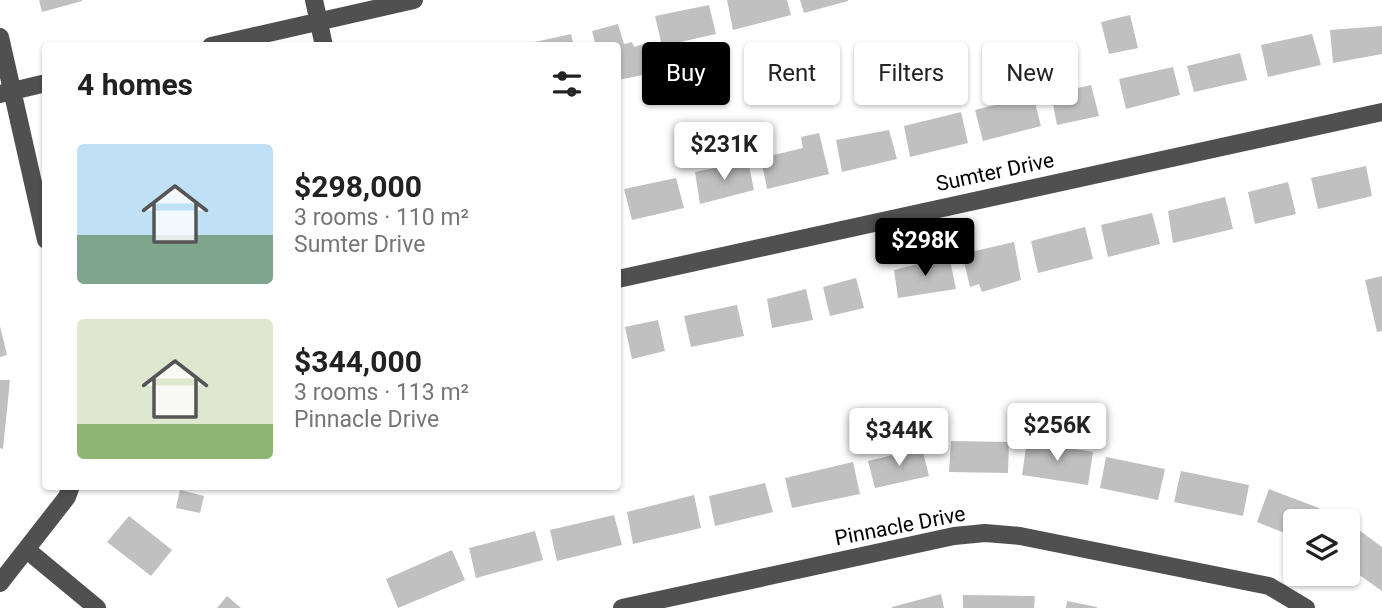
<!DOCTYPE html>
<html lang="en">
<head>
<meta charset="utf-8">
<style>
	:root { --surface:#fff; --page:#f6f6f6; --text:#222; --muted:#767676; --accent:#000 }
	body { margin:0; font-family:Roboto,sans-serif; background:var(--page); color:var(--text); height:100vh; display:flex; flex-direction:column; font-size:26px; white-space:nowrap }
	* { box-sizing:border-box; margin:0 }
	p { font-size:23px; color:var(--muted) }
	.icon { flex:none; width:38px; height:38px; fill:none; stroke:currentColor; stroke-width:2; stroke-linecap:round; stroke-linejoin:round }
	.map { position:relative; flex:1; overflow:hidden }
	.side { position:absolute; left:42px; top:42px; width:579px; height:448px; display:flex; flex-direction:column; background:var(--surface); border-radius:7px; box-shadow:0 2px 5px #0004 }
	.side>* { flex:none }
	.banner { position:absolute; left:642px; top:42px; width:634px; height:63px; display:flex; gap:14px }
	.buttons { position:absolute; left:1283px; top:509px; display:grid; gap:14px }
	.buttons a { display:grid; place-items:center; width:77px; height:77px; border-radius:7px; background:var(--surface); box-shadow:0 2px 5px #0004; font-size:35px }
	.price { position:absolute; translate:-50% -60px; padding:0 16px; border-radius:7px; background:#fff; color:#222; font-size:23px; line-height:46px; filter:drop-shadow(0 2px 4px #0008) }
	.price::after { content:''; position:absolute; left:50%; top:42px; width:21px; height:16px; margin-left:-10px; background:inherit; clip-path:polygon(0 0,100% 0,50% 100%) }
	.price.on { background:var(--accent); color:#fff }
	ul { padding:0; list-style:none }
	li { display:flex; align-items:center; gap:21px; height:175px; padding:0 35px }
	li span { display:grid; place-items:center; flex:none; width:196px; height:140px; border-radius:7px; color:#555 }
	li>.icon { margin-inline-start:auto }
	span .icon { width:84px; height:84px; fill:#fffc; stroke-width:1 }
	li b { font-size:30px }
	h2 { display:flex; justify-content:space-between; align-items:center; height:84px; padding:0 35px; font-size:30px }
	.chip { padding:0 24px; border-radius:7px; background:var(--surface); box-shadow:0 2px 5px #0004; font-size:24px; line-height:63px }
	.chip.on { background:var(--accent); color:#fff }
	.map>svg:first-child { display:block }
</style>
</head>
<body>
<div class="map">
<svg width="1382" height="608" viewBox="0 0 1382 608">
	<rect width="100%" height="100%" fill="#fff"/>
	<path fill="#c0c0c0" d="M39 0H82V1L42 12Z
		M727 0H787L791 15 733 30Z
		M800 0H848V1L804 13Z
		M709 5 716 34 662 46 655 16Z
		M1130 15 1138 48 1109 54 1101 22Z
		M618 24 624 44 632 42 634 47 649 42 657 72 618 80V46H596L592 31Z
		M1382 26V54L1333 63 1330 30Z
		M571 34 574 46H526V44Z
		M1312 34 1321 65 1268 77 1261 45Z
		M1240 53 1247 80 1194 92 1187 66Z
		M1173 67 1180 95 1126 109 1119 79Z
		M1091 85 1099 116 1057 125 1051 94Z
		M1033 95 1041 126 983 141 975 110Z
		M961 112 968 143 910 157 904 126Z
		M889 130 897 159 842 172 836 140Z
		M819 133 829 174 767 189 761 158 803 148 801 137Z
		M748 161 754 190 700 204 695 172Z
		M1366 166 1372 196 1318 209 1311 178Z
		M676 178 684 208 632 220 624 189Z
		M1288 182 1296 214 1255 224 1248 192Z
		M1225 197 1233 229 1173 243 1168 211Z
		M1152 213 1160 244 1108 257 1101 225Z
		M1085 227 1093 259 1038 273 1031 241Z
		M1014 242 1021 280 982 292 979 284 970 287 962 254Z
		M949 256 956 289 898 298 894 270Z
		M1382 276V331L1377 332 1365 280Z
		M856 278 864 308 830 316 823 287Z
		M806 289 813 320 772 328 767 299Z
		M737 305 744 336 691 347 684 316Z
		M658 320 665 351 632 359 625 327Z
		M0 326 7 355 0 357Z
		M0 380H10L3 449 0 448Z
		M951 441 1009 442 1008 473 949 472Z
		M1027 441 1093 452 1088 485 1022 475Z
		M922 448 929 476 875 488 868 461Z
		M1106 457 1165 469 1158 500 1100 488Z
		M853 462 860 494 792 508 785 478Z
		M1181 471 1249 485 1243 516 1174 502Z
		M765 483 773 512 715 526 709 496Z
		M1269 489 1319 508 1313 522H1295V537L1257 522Z
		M180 490 204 496 200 513 176 508Z
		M694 495 701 528 633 544 627 512Z
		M614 515 622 545 557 561 550 530Z
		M129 516 172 550 151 576 107 542Z
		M1348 522 1382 547V591L1348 567Z
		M535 531 543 560 476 578 469 548Z
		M452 550 465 580 398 608 386 579Z
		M941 594 944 608H892V607Z
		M963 595 1035 596 1034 608H963Z
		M227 596 241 608H217Z
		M1067 601 1097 607V608H1066Z"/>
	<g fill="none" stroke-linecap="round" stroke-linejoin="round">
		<path stroke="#505050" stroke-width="18" d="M314 0 324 46
			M0 37 46 240
			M211 46 414 0
			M0 94 46 83
			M618 279 1382 112
			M27 550 97 608
			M0 583 67 497 71 486
			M622 608 954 536 985 533 1020 536 1269 586 1306 608"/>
	</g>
	<g text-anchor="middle" stroke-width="5" stroke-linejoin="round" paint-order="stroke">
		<g font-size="21" fill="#000" stroke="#fff">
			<text transform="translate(995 172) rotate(-12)" y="7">Sumter Drive</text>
			<text transform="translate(900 526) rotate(-11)" y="7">Pinnacle Drive</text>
		</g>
	</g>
</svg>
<div class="buttons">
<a><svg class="icon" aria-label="layers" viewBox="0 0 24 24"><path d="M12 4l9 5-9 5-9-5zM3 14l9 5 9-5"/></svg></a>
</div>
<b class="price" style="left:724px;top:182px">$231K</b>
<b class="price on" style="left:925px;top:278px">$298K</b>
<b class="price" style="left:1057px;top:463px">$256K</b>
<b class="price" style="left:899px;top:468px">$344K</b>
<div class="banner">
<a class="chip on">Buy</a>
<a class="chip">Rent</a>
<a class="chip">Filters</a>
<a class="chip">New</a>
</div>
<section class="side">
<h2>4 homes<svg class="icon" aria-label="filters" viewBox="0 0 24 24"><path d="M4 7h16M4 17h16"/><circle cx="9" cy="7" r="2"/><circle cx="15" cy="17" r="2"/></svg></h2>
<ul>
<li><span style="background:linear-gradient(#bfe0f5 65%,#7fa58c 0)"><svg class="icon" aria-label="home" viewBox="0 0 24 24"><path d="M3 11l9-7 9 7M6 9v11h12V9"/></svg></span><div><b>$298,000</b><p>3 rooms · 110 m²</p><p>Sumter Drive</p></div></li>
<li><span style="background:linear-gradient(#dfe7d0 75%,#8fb573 0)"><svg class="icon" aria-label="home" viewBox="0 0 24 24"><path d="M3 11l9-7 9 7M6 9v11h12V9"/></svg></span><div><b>$344,000</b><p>3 rooms · 113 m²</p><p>Pinnacle Drive</p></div></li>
</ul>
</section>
</div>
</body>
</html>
